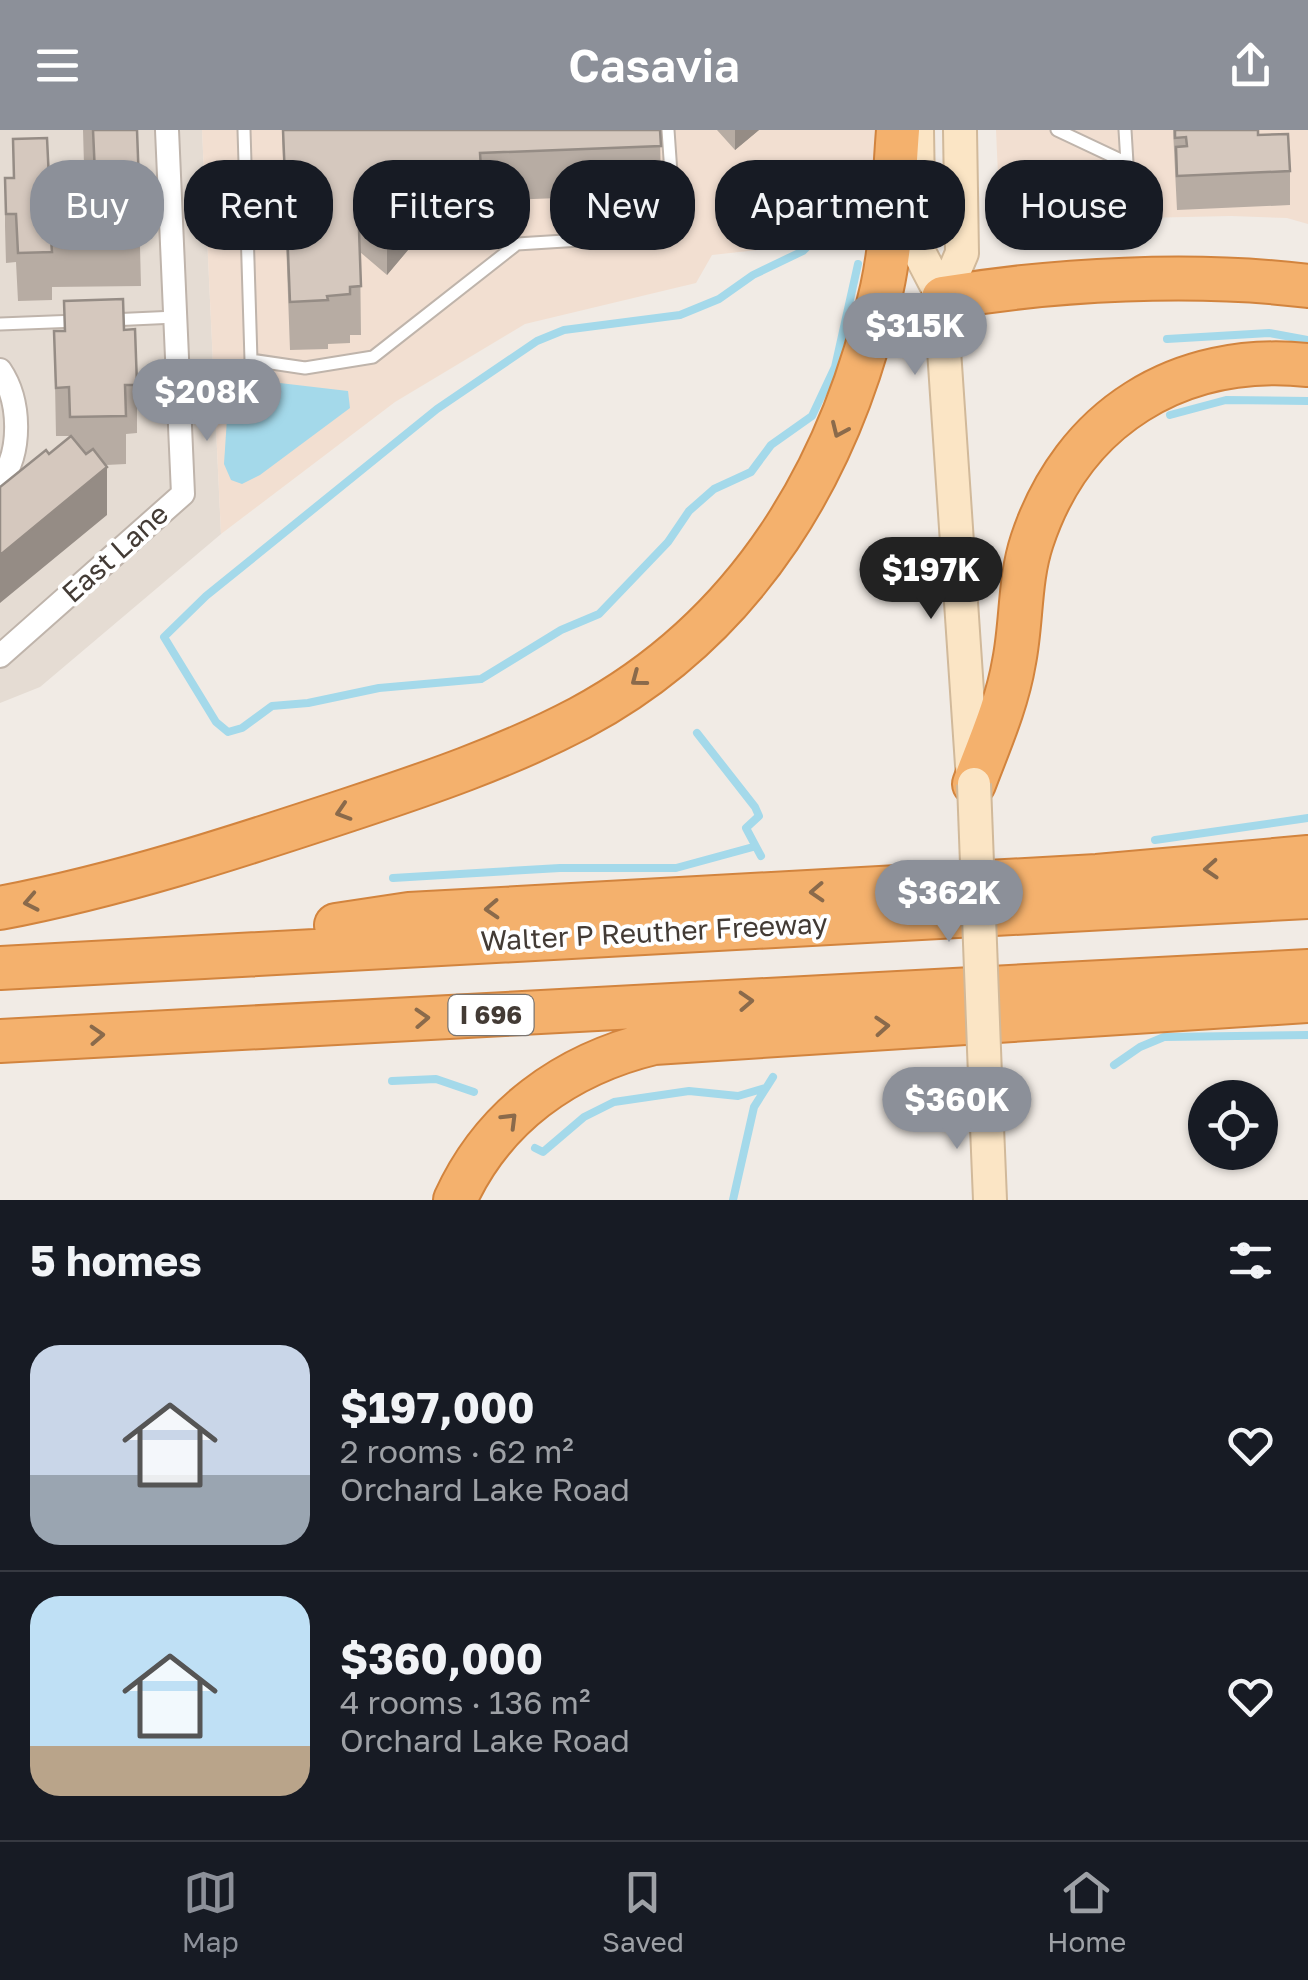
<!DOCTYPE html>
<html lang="en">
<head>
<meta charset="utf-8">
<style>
	:root { --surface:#171b24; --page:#242831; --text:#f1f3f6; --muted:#9ea1a6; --line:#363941; --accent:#8c9099 }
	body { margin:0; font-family:"Golos Text",sans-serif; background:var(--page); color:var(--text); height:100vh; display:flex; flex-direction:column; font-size:38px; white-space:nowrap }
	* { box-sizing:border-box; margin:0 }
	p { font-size:32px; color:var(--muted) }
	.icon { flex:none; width:55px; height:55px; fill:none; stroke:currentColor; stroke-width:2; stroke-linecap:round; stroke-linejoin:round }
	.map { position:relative; height:1070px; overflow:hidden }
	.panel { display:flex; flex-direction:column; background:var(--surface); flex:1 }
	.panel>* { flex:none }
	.banner { position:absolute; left:30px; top:30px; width:1250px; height:90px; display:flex; gap:20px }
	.fabs { position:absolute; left:1188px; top:950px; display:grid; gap:20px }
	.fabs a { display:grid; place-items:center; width:90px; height:90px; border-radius:50%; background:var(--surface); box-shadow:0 2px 8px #0004; font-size:50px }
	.price { position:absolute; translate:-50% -85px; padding:0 22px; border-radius:35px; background:var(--accent); color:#fff; font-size:32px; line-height:65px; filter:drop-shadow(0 2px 5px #0008) }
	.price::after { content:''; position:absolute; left:50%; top:60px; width:30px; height:22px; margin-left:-15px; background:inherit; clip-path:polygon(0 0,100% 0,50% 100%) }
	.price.on { background:#222; color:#fff }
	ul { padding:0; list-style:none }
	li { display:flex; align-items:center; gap:30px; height:250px; padding:0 30px }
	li+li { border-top:2px solid var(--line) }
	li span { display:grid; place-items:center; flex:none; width:280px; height:200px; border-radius:30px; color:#555 }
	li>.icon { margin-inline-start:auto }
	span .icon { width:120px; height:120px; fill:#fffc; stroke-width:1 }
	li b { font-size:42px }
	h2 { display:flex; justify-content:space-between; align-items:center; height:120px; padding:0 30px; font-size:42px }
	.pill { padding:0 35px; border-radius:40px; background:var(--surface); box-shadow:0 2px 8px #0004; font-size:35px; line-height:90px }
	.pill.on { background:var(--accent); color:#fff }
	header { display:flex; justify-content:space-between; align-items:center; height:130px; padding:0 30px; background:var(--accent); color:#fff; font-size:45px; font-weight:600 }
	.tabs { display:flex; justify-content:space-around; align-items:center; height:140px; border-top:2px solid var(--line); background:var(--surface); font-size:28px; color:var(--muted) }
	.tabs a { display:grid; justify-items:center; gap:5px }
	.tabs .on { color:var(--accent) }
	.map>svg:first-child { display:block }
</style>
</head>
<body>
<header><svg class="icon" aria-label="menu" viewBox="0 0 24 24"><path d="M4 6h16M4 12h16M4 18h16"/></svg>Casavia<svg class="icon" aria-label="share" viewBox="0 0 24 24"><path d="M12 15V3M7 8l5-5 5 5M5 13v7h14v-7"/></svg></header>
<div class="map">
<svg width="1308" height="1070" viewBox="0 0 1308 1070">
	<rect width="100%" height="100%" fill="#f1ebe5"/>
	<path fill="#e5dcd3" d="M0 0H202L221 404 40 557 0 573Z"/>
	<path fill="#f2dfd1" d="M202 0H884L882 106 712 125 696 153 525 194 395 272 221 404Z
		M996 0H1308V94L1287 88 1231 86 1000 91Z"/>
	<path fill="#a4d9ea" d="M271 252 348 261 350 278 260 345 242 354 231 350 224 334 229 258 236 253Z"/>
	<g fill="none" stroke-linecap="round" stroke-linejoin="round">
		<path stroke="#a4d9ea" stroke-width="8" d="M836 56 828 63V96L803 121 753 145 719 169 680 185 564 200 537 211 437 279 206 466 164 507 216 592 228 602 242 598 272 576 308 573 379 558 481 549 561 500 599 484 668 412 689 381 714 359 751 342 771 315 812 286 835 237 858 134
			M1167 209 1269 203 1308 210
			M1170 285 1226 270 1308 271
			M697 603 755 677 759 686 746 698 761 726
			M1155 710 1308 688
			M393 748 560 738H676L753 717
			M1114 935 1140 917 1164 907 1308 905
			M392 951 436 949 474 962
			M535 1018 543 1022 584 987 614 972 689 961 738 966 765 958
			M733 1070 754 977 773 947"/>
		<g stroke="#bfb4ab" stroke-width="15">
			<path id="service" d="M244 0 251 230 305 238 373 227 517 114 644 106 673 72 668 0
				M1057 0 1127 33 1125 0
				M110 190 176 187
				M0 194 77 191"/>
		</g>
		<g stroke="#bfb4ab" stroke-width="26">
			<path id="minor" d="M0 240C21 271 22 322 0 352
				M0 526 183 364 167 0"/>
		</g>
		<g stroke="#d1b99a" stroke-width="36">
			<path id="secondary" d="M917 0 919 122 943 168
				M960 0 962 123 943 168 944 220 973 650
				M986 972 990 1070"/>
		</g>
		<g stroke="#d2843e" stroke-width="46">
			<path id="motorway" d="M943 168C1055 149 1195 142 1308 156
				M974 654C989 614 1007 574 1014 532 1022 492 1019 450 1032 411 1073 287 1179 222 1308 235
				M0 778C120 755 233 718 348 680 427 654 506 627 580 588 748 498 842 339 882 158 893 107 894 52 898 0
				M336 795 409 784 1097 746 1308 727
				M0 838 1308 767
				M0 911 1308 841
				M455 1070C493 986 566 934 654 913L1308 871"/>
		</g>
		<use href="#service" stroke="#fff" stroke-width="11"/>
		<use href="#minor" stroke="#fff" stroke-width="22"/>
		<use href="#secondary" stroke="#fbe5c5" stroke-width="32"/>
		<use href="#motorway" stroke="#f4b16d" stroke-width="42"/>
		<g stroke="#d1b99a" stroke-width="36" stroke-linecap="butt">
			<path id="secondary-bridge" d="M974 654 986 972"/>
		</g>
		<use href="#secondary-bridge" stroke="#fbe5c5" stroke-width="32"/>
	</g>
	<path fill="#b7aca3" d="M83 0H137L141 156 52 157V170L18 171 16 132 6 133 5 96V48H13V9L49 49 93 44 92 34 84 35Z
		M282 0H660L661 64 481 71V87L408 90V120L387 145 360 122 361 205H350V213L328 214V219L290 220Z
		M717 0H759L735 20Z
		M1173 0H1258V5L1290 41V75L1177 80Z
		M64 171 124 200 137 255V303L126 304V334L106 335 107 385 49 324 70 307 69 306H56L54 201H64Z"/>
	<path fill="#958c85" d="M735 0H759L735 20Z
		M408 71V120L387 145V96Z
		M107 337V385L0 473V425Z"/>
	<path fill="#d5c8be" stroke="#958c85" stroke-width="2.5" d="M93 0H137L141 108 51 109 52 122 18 123 16 84H6L5 48H14L13 9 47 8 49 49 95 44Z
		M283 0H660L661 16 480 23 481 39 382 43 408 71 387 96 358 72 361 156 350 157V164L327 166 328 170 290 172Z
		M1175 0H1258V5L1288 4 1290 41 1177 46 1176 17 1187 16 1186 7 1175 8Z
		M123 169 124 200 135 199 137 255H125L126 286 70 287 69 257 56 258 54 201H65L64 171Z
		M71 306 86 324 93 319 107 337 0 425V357L46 320 49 324Z"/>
	<defs><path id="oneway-chevron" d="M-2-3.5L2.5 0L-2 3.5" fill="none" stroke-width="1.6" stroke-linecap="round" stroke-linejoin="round" transform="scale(2.5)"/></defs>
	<g stroke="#8a6a4b">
		<use href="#oneway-chevron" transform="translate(839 300) rotate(114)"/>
		<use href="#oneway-chevron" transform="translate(638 549) rotate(143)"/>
		<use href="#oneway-chevron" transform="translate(343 682) rotate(162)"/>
		<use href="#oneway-chevron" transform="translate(1211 739) rotate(176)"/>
		<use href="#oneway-chevron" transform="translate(817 762) rotate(177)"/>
		<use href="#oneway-chevron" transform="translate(31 772) rotate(169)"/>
		<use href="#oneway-chevron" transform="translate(492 779) rotate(177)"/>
		<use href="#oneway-chevron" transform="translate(746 871) rotate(-3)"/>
		<use href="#oneway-chevron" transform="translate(422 888) rotate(-3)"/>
		<use href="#oneway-chevron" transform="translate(882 896) rotate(-4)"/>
		<use href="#oneway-chevron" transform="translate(97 905) rotate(-3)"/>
		<use href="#oneway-chevron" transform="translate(510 990) rotate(-45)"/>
	</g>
	<g text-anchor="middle" stroke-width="8" stroke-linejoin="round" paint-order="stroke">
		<rect fill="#fff" stroke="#7b7672" stroke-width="2.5" x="448.5" y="865" width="85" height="40" rx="8"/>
		<g font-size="25" font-weight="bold" fill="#433b35">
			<text x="491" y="894">I 696</text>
		</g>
		<g font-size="28" fill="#433b35" stroke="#fff">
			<text transform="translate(115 423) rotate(-42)" y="10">East Lane</text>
			<text transform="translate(654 802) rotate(-3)" y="10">Walter P Reuther Freeway</text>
		</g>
	</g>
</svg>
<div class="fabs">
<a><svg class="icon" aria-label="locate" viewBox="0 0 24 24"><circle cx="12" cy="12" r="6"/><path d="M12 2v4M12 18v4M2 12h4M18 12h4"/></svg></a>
</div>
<b class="price" style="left:915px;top:248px">$315K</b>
<b class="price" style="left:207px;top:314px">$208K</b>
<b class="price on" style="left:931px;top:492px">$197K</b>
<b class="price" style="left:949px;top:815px">$362K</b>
<b class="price" style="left:957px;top:1022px">$360K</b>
<div class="banner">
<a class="pill on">Buy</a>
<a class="pill">Rent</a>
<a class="pill">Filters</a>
<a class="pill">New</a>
<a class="pill">Apartment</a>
<a class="pill">House</a>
</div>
</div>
<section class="panel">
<h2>5 homes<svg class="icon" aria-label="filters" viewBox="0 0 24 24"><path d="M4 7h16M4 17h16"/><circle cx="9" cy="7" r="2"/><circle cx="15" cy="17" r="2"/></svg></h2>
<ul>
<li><span style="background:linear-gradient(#c9d6e8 65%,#9aa5b1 0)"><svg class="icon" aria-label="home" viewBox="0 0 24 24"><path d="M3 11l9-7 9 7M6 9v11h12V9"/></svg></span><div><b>$197,000</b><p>2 rooms · 62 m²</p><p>Orchard Lake Road</p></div><svg class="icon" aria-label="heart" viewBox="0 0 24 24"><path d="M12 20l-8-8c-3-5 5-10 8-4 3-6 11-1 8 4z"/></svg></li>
<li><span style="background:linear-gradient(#bfe0f5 75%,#b9a48a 0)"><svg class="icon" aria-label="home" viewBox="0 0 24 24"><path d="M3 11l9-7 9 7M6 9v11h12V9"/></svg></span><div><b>$360,000</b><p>4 rooms · 136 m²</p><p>Orchard Lake Road</p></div><svg class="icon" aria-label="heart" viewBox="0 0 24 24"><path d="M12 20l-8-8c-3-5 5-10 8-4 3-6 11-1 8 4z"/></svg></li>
</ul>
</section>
<nav class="tabs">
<a class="on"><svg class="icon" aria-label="map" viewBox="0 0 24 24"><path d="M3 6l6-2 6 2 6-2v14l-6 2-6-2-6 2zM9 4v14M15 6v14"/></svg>Map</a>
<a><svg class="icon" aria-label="saved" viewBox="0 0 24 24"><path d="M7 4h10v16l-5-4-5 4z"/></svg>Saved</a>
<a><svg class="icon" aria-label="home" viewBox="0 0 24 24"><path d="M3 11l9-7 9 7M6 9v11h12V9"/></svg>Home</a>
</nav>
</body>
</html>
